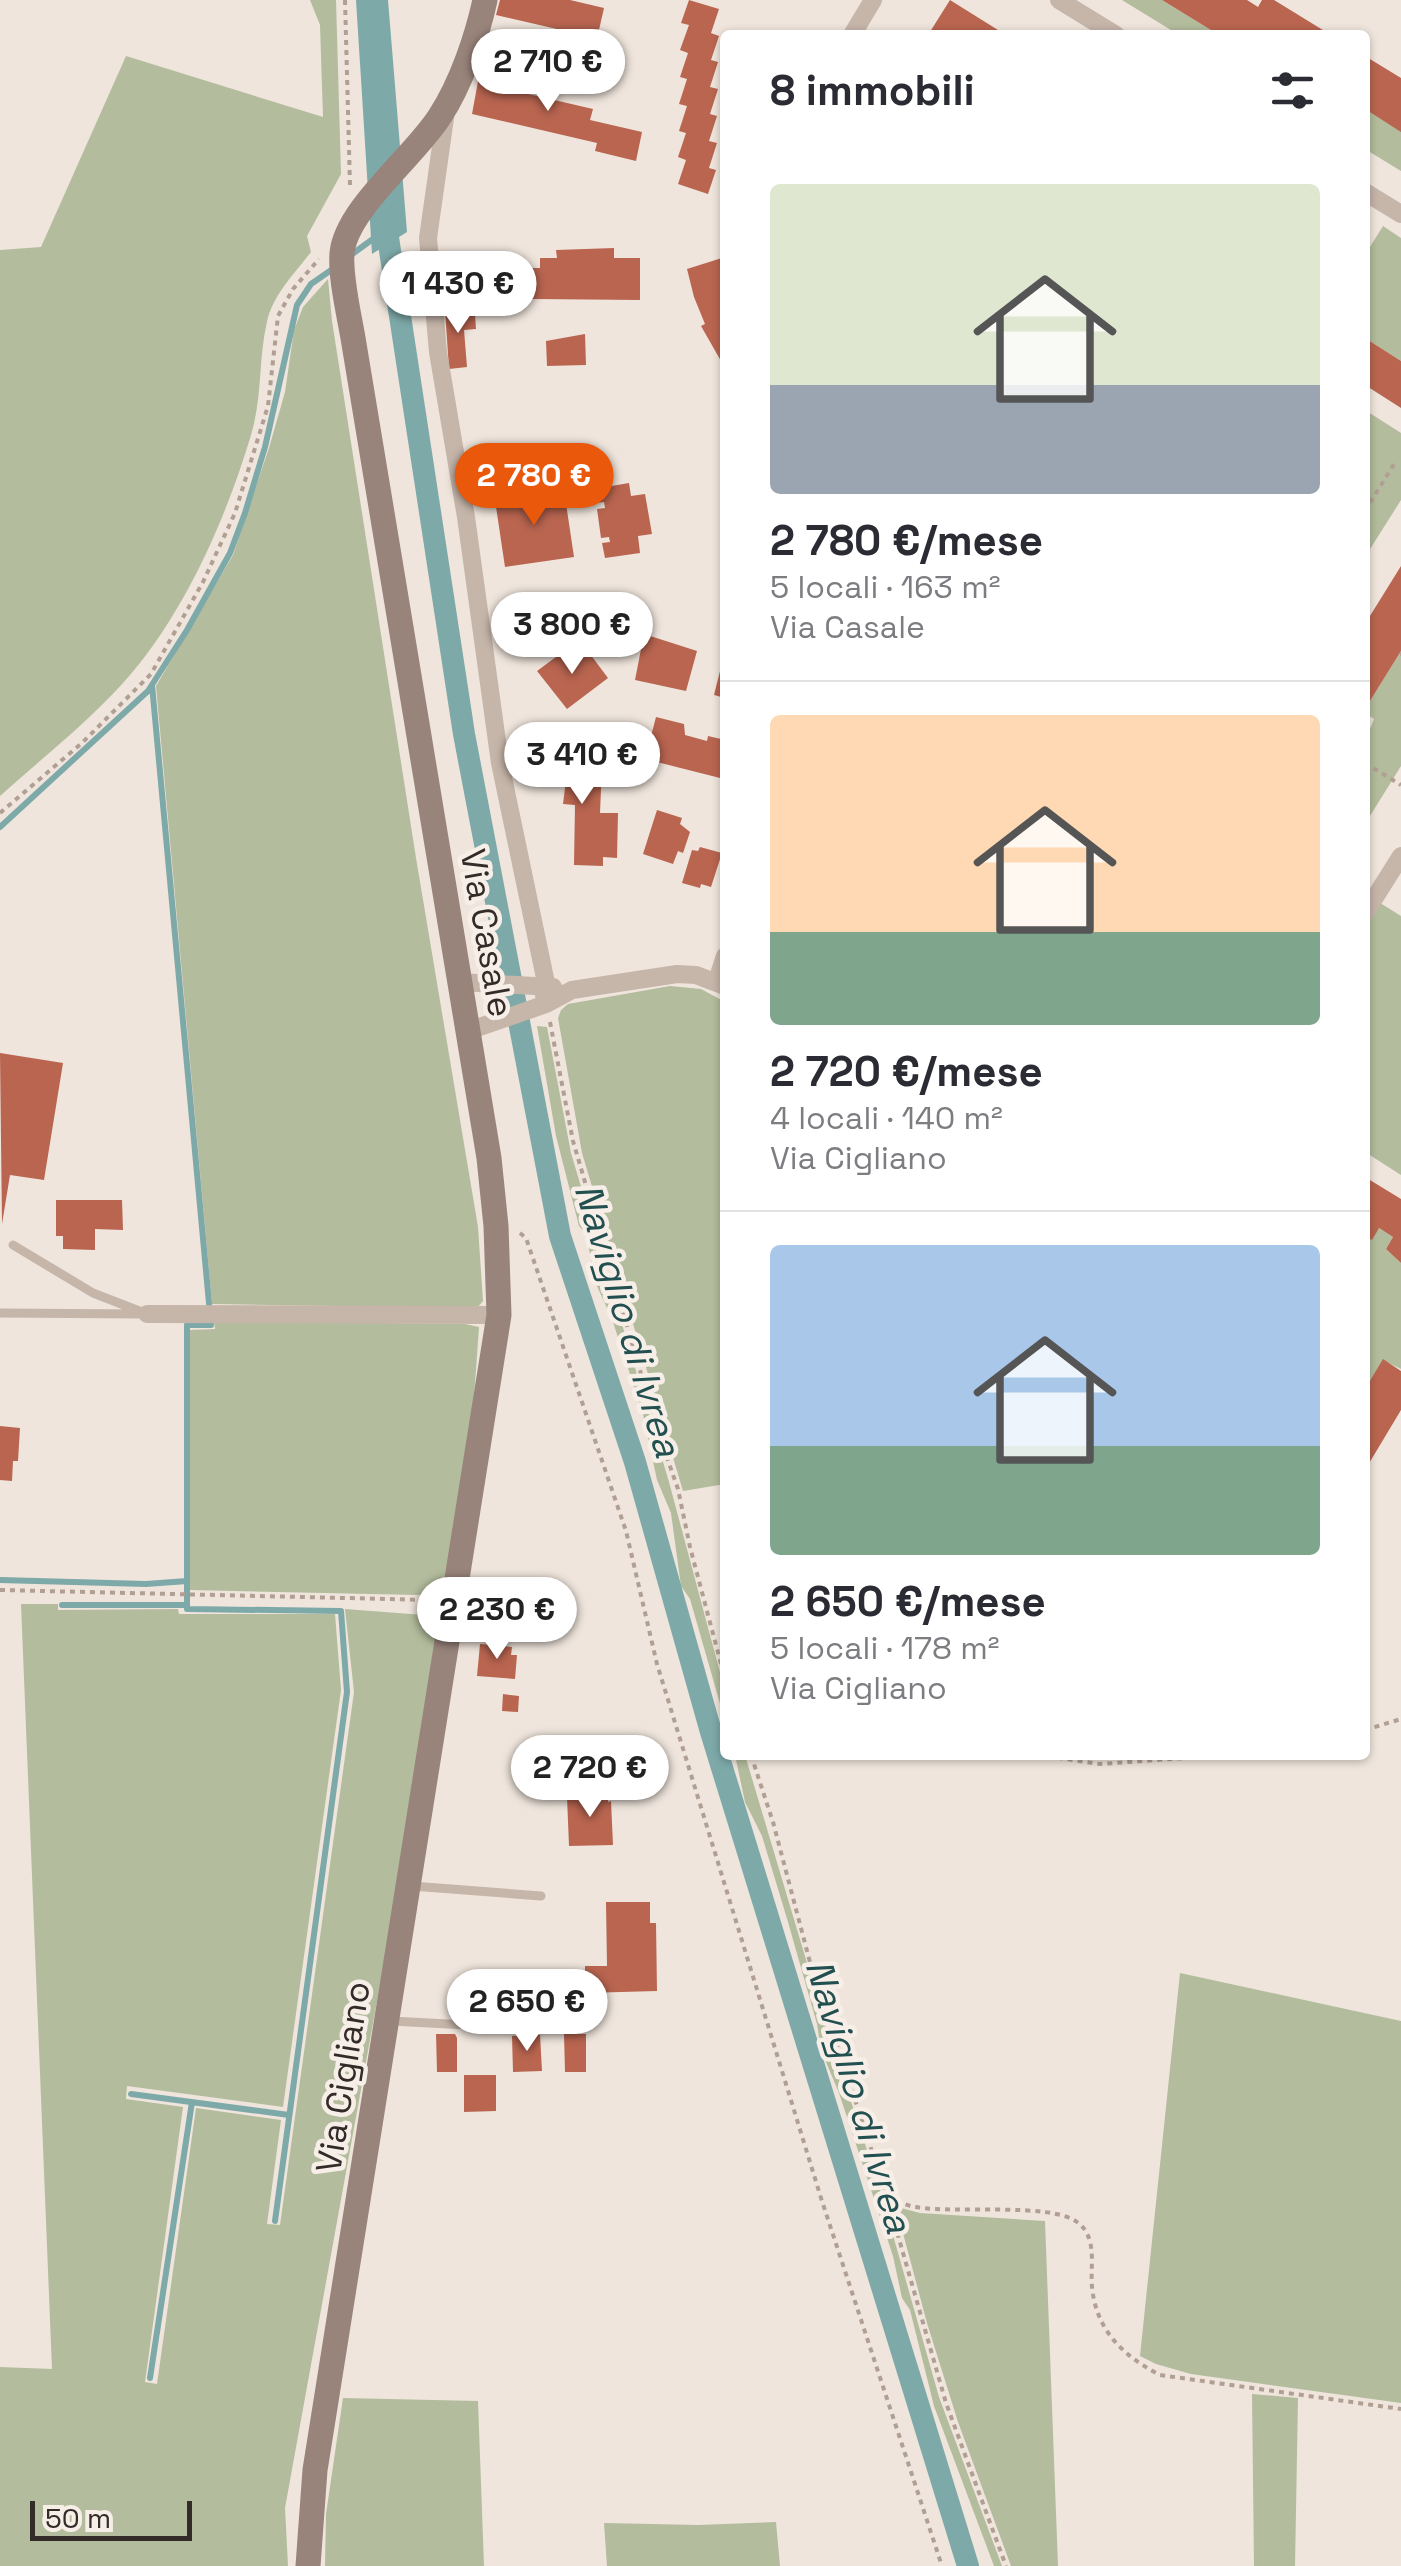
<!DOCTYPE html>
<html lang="it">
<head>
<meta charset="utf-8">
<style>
	:root { --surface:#fff; --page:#f7f7f7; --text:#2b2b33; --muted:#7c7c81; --line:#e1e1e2; --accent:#ea580c }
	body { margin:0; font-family:"Space Grotesk",sans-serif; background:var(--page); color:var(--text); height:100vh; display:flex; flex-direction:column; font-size:38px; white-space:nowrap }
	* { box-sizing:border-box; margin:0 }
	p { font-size:32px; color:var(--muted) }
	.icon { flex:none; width:55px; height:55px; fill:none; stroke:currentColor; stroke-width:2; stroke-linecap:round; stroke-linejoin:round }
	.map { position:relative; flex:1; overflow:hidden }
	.drawer { position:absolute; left:720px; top:30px; width:650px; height:1730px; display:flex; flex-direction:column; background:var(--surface); border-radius:10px; box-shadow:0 2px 8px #0004 }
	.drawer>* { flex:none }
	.scale { position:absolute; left:30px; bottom:25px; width:162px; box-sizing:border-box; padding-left:10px; border:5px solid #332b28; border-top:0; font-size:28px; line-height:35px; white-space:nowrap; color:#332b28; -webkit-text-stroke:8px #f7efe7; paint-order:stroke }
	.price { position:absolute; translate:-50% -85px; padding:0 22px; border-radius:35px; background:#fff; color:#222; font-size:32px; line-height:65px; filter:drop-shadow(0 2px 5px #0008) }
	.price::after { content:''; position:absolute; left:50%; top:60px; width:30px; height:22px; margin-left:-15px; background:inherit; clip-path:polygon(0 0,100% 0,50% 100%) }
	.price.current { background:var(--accent); color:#fff }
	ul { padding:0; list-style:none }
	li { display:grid; align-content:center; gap:20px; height:530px; padding:0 50px }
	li+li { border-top:2px solid var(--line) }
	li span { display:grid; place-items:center; height:310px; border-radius:10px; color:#555 }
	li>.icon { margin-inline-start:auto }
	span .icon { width:180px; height:180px; fill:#fffc; stroke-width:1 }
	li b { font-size:42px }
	h2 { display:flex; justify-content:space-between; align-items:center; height:120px; padding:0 50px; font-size:42px }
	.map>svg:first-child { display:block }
</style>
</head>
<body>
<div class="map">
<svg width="1401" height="2566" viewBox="0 0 1401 2566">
	<rect width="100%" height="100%" fill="#efe5dc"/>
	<path fill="#b3bc9d" d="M310 0H336L341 174 307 236 311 252C295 273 272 296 267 322 258 360 263 394 251 435 226 519 183 617 123 683 86 724 41 759 0 796V250L41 247 126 56 323 117 320 25Z
		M1122 0H1162L1219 35H1179Z
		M1365 109 1401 131V171L1365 149Z
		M1383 226 1401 238V361L1365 338V255Z
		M328 279 332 321 416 858 478 1227 483 1301 477 1308 212 1304 156 686 233 555 269 448 285 392 294 330 303 307Z
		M1365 410 1401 433V500L1365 557Z
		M1401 651V766L1365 824V741L1374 719 1365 713V709Z
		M1377 901 1401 916V1175L1365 1152V921Z
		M670 986 701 989 725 1002V1484L683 1491 582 1153 558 1018 561 1010 568 1004Z
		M537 1026 547 1027 571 1153 669 1482 725 1691V1721L690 1599 681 1586 671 1513 657 1480 643 1414 612 1319 596 1284 586 1234 579 1226 556 1136Z
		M1379 1228 1393 1237 1386 1249 1401 1263V1369L1383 1360 1365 1389V1236Z
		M214 1321 465 1324 479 1327 472 1426 448 1573C439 1588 435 1594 417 1595L190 1590V1330L215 1329Z
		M21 1604H58V1610L178 1609 179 1614H335L341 1690 283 2107 127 2086 126 2099 183 2107 145 2382 157 2384 196 2108 281 2120 267 2224 280 2225 354 1692 345 1609 424 1615 435 1617 441 1625 415 1792 285 2508 288 2566H0V2367L52 2369Z
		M735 1755H745L824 2020 879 2186 939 2397 1002 2566H994L934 2406 910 2310 902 2298 893 2256 839 2093 821 2050 817 2024 788 1922 762 1836 745 1802Z
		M1180 1973 1401 2021V2403L1191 2374 1156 2364 1140 2356Z
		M901 2208 920 2213 1045 2221 1058 2566H1011L958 2422 927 2323 900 2222 898 2213Z
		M1252 2394 1298 2398 1295 2566H1254Z
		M343 2398 478 2401 484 2566H325L326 2514Z
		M776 2522 780 2566H607L604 2523 698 2525Z"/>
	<path fill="#7ea9a9" d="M356 0H388L407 232 372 254Z"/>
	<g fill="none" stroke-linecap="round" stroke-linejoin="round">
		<path stroke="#7ea9a9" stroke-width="6" d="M351 255 377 236
			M152 685 211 1325H187V1609L341 1611 347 1692 275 2221
			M0 827 148 691 187 630 230 553 245 513 265 447 297 305 311 284 337 266
			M0 1580 146 1584 187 1581
			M62 1605H187
			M131 2094 289 2115
			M150 2378 192 2102"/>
		<path stroke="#7ea9a9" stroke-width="22" d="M385 218 464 734 560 1236 635 1462 711 1732 968 2566"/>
	</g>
	<path fill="#b96550" d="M500 0H570L604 8 591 65 568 60 574 33 496 15Z
		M689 0 719 9 711 33 719 36 711 60 718 62 710 87 718 89 710 114 717 116 709 141 717 143 709 168 716 170 708 194 678 184 686 160 678 157 686 133 679 131 687 106 679 104 687 79 680 77 688 53 680 50 689 25 681 23Z
		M950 0 1006 35H928Z
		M1162 0H1247L1258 7 1262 0H1274L1331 35H1219Z
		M1365 56 1401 78V132L1365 109Z
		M482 60 516 68 511 90 593 109 590 120 642 132 636 161 595 151 597 143 472 114Z
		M544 69 570 76 565 92 554 89 553 93 538 89Z
		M614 248V258H640V300L439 298V254H511L512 268H540V258H557L556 250Z
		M725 257V368L701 326 705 324 694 297 687 269Z
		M463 308 464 316 475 315 476 329 464 330 467 367 449 369 445 310Z
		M585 334 586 365 547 366 546 341Z
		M1365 338 1401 361V408L1365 385Z
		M629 483 631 496 645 494 652 534 638 536 640 553 605 558 602 543 610 542 609 537 601 538 597 509 605 508 604 502 596 503 594 489Z
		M564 490 574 557 505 567 495 500Z
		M1401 566V651L1365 709V624Z
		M644 634 697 651 686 691 635 680Z
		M587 650 608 678 567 709 537 671 564 651 572 662Z
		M725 651V698L714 695Z
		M656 717 684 724 685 735 707 741 708 736 725 740 724 779 645 759Z
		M522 756 602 765 600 813H618L617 858 603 857V866L574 865 575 805 563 804 566 780 520 775Z
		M657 810 682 818 680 824 690 832 683 853 678 851 673 864 643 854Z
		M700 847 722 853 711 887 701 884 700 888 682 883 692 850 698 851Z
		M0 1053 63 1063 44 1180 10 1175 2 1224Z
		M1365 1177 1401 1199V1263L1386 1249 1393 1237 1379 1228 1372 1240 1365 1236Z
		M56 1200H122L123 1230 95 1229V1250L63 1249V1236H56Z
		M1383 1359 1401 1371V1410L1365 1470V1389Z
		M0 1426 20 1428 18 1461H13L12 1481 0 1480Z
		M515 1601V1615L496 1616 495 1602Z
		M480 1644 512 1647 511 1655H517L515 1679 477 1676Z
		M503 1694 519 1696 518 1712 502 1711Z
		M608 1792V1802L611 1801 613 1845 569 1846 567 1797Z
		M606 1902H650V1923H656L657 1991 585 1993V1966H607Z
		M436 2034H455L457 2038V2072H437Z
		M564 2034H586V2072H565Z
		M540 2035 542 2071 513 2072 512 2036Z
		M464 2075H496V2111L464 2112Z"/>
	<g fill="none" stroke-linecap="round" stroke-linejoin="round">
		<path stroke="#b19f93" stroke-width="4" stroke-dasharray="5 5" stroke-linecap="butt" d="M345 0 350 185
			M1365 511 1394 464
			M1400 654H1401
			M1365 763 1401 785
			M0 813 82 743 151 674 203 582 235 513 268 406 278 316 293 289 319 259
			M550 1022 573 1141 658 1432 678 1489 690 1547 725 1679
			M520 1233 526 1238 626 1531 657 1664 821 2198 942 2566
			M0 1590 431 1600
			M1365 1730 1401 1719
			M751 1755 773 1822 811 1966 887 2197 946 2403 1006 2566
			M1038 1755 1100 1764 1228 1755
			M887 2197C896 2200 906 2206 916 2207 954 2214 1050 2202 1077 2222 1098 2237 1090 2265 1092 2287 1096 2330 1123 2356 1160 2375L1401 2409"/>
		<path stroke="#c6b5a9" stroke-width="9" d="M13 1245 93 1293 147 1314
			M0 1313 140 1314
			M412 1886 541 1896
			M391 2021 541 2029"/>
		<path stroke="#c6b5a9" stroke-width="18" d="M1059 0 1116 35
			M852 35 873 0
			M446 111 428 238 438 352 466 517 500 763 545 978 542 986 546 1004
			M1365 192 1401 214
			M1365 913 1401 856
			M717 980 725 956
			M459 982 553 987
			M468 1031 546 1004 572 990 677 974 696 975 725 986
			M147 1314 499 1315"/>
		<path stroke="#99847b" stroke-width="25" d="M308 2566 315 2470 499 1315 496 1226 489 1158 353 338C349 314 340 277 342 253 346 209 415 156 440 116 461 84 477 37 485 0"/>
	</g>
	<g text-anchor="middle" stroke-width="9" stroke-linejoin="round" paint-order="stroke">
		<g font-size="35" fill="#332b28" stroke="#f7efe7">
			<text transform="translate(487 933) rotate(80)" y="12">Via Casale</text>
			<text transform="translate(343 2077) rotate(-81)" y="12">Via Cigliano</text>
		</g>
		<g font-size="38" font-style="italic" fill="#224f50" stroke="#f7efe7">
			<text transform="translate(628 1320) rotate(73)" y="13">Naviglio di Ivrea</text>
			<text transform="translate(859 2096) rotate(73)" y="13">Naviglio di Ivrea</text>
		</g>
	</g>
</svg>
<div class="scale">50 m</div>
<b class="price" style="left:548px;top:114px">2 710 €</b>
<b class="price" style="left:458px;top:336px">1 430 €</b>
<b class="price current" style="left:534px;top:528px">2 780 €</b>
<b class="price" style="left:572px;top:677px">3 800 €</b>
<b class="price" style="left:582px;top:807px">3 410 €</b>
<b class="price" style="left:497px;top:1662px">2 230 €</b>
<b class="price" style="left:590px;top:1820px">2 720 €</b>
<b class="price" style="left:527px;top:2054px">2 650 €</b>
<section class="drawer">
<h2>8 immobili<svg class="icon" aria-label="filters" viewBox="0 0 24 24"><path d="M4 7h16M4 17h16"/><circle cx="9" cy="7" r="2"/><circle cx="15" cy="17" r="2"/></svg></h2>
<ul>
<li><span style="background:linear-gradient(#dfe7d0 65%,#9aa5b1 0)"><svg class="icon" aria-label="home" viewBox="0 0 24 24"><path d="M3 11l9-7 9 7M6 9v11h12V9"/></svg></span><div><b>2 780 €/mese</b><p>5 locali · 163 m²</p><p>Via Casale</p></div></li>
<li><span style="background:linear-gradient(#ffd9b3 70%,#7fa58c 0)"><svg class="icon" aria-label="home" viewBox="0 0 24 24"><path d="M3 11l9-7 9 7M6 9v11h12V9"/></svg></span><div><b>2 720 €/mese</b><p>4 locali · 140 m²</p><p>Via Cigliano</p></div></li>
<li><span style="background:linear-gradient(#a9c7e8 65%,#7fa58c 0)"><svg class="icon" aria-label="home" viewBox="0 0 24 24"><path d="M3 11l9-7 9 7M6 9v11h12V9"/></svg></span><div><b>2 650 €/mese</b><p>5 locali · 178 m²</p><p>Via Cigliano</p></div></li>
</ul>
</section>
</div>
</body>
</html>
